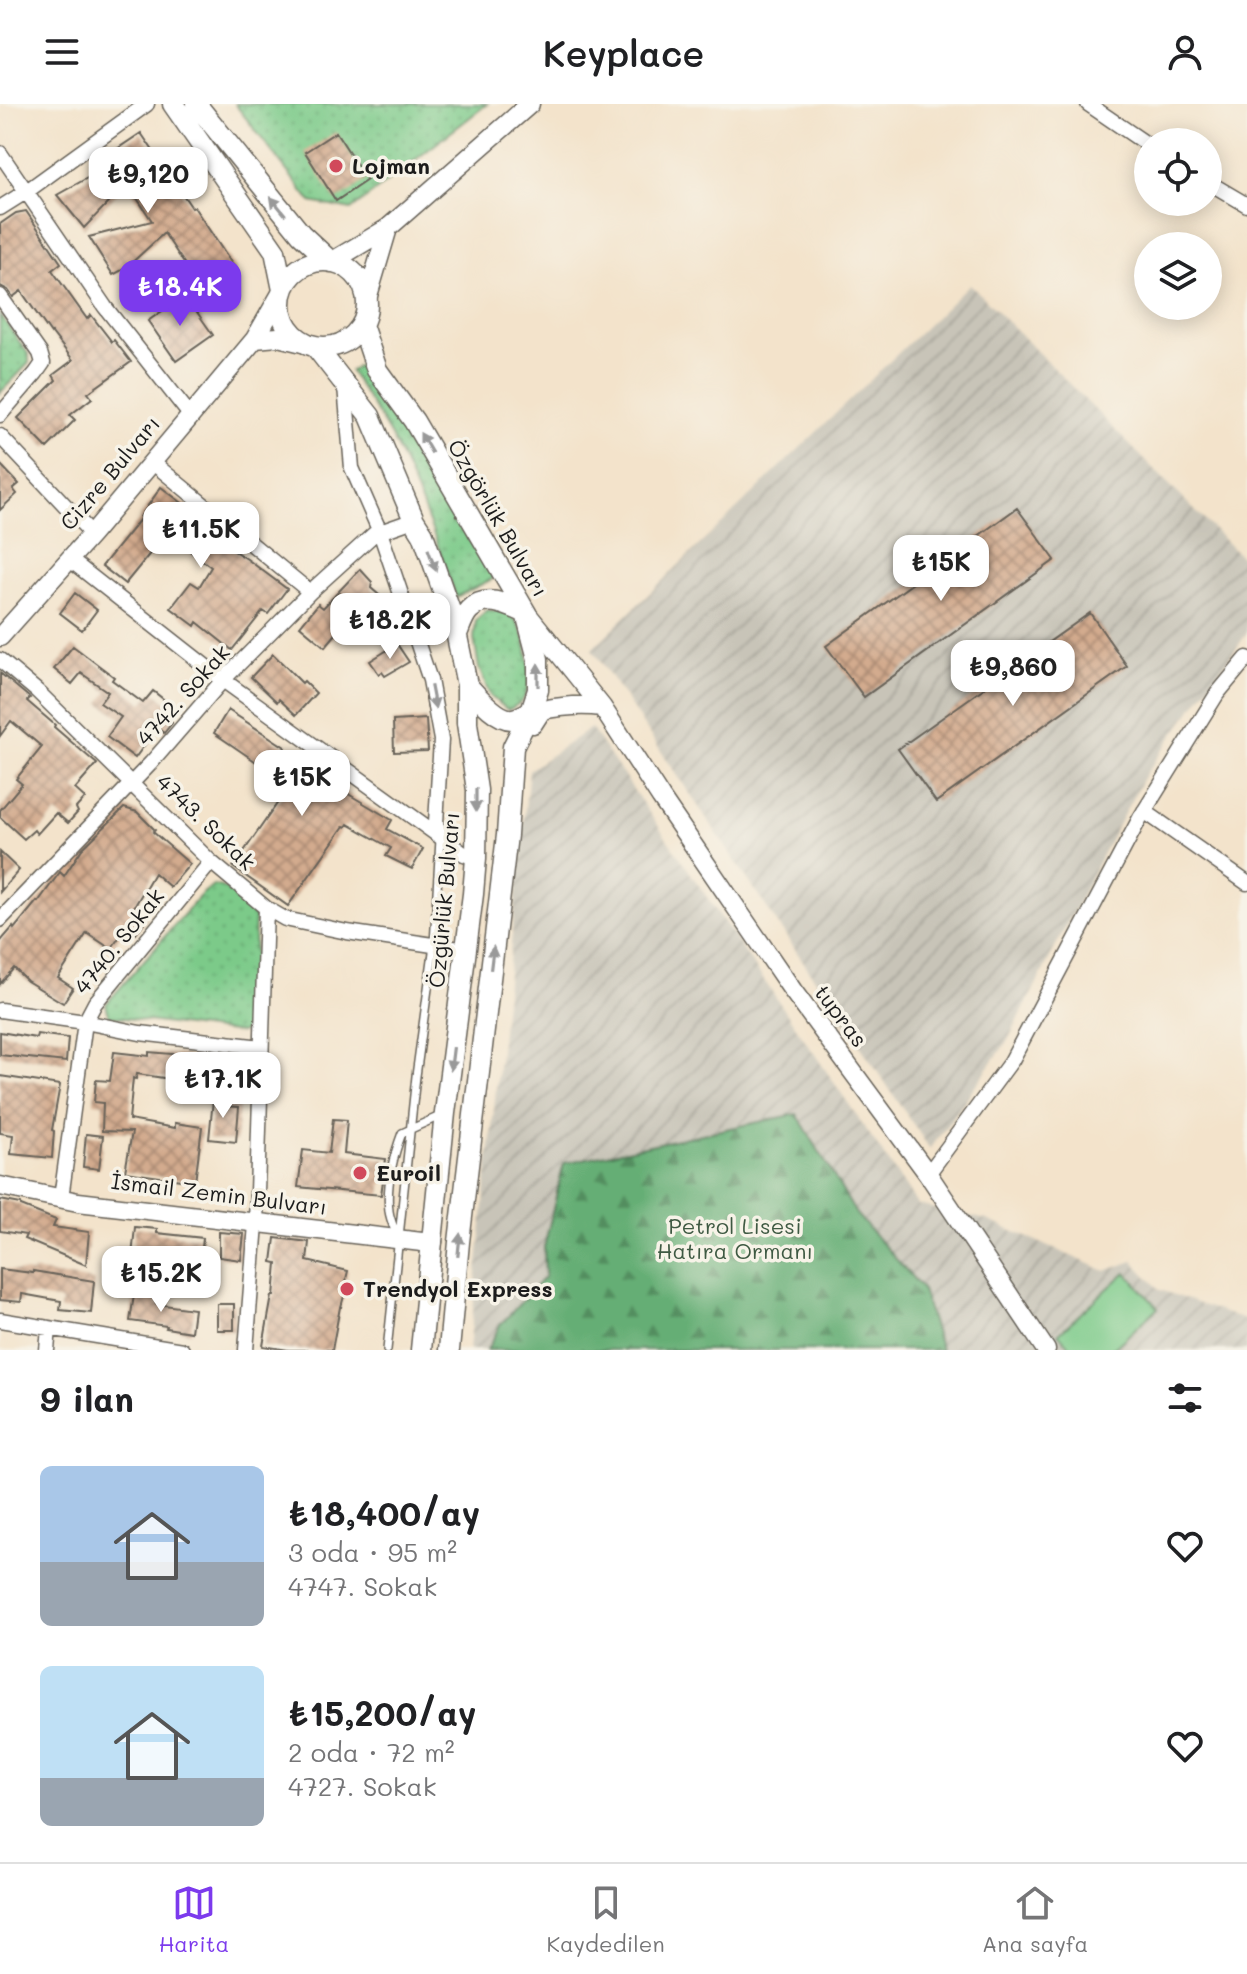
<!DOCTYPE html>
<html lang="tr">
<head>
<meta charset="utf-8">
<style>
	:root { --surface:#fff; --page:#f2f2f2; --text:#202124; --muted:#757577; --line:#e0e0e0; --accent:#7c3aed }
	body { margin:0; font-family:Mali,sans-serif; background:var(--page); color:var(--text); height:100vh; display:flex; flex-direction:column; font-size:30px; white-space:nowrap }
	* { box-sizing:border-box; margin:0 }
	p { font-size:26px; color:var(--muted) }
	.icon { flex:none; width:44px; height:44px; fill:none; stroke:currentColor; stroke-width:2; stroke-linecap:round; stroke-linejoin:round }
	.map { position:relative; height:1246px; overflow:hidden }
	.side { display:flex; flex-direction:column; background:var(--surface); flex:1 }
	.side>* { flex:none }
	.fabs { position:absolute; left:1134px; top:24px; display:grid; gap:16px }
	.fabs a { display:grid; place-items:center; width:88px; height:88px; border-radius:50%; background:var(--surface); box-shadow:0 4px 20px #0003; font-size:40px }
	.price { position:absolute; translate:-50% -68px; padding:0 18px; border-radius:16px; background:#fff; color:#222; font-size:26px; line-height:52px; filter:drop-shadow(0 2px 4px #0008) }
	.price::after { content:''; position:absolute; left:50%; top:48px; width:24px; height:18px; margin-left:-12px; background:inherit; clip-path:polygon(0 0,100% 0,50% 100%) }
	.price.on { background:var(--accent); color:#fff }
	ul { padding:0; list-style:none }
	li { display:flex; align-items:center; gap:24px; height:200px; padding:0 40px }
	li span { display:grid; place-items:center; flex:none; width:224px; height:160px; border-radius:12px; color:#555 }
	li>.icon { margin-inline-start:auto }
	span .icon { width:96px; height:96px; fill:#fffc; stroke-width:1 }
	li b { font-size:34px }
	h2 { display:flex; justify-content:space-between; align-items:center; height:96px; padding:0 40px; font-size:34px }
	header { display:flex; justify-content:space-between; align-items:center; height:104px; padding:0 40px; background:var(--surface); font-size:36px; font-weight:600 }
	.menu { display:flex; justify-content:space-around; align-items:center; height:112px; border-top:2px solid var(--line); background:var(--surface); font-size:22px; color:var(--muted) }
	.menu a { display:grid; justify-items:center; gap:4px }
	.menu .on { color:var(--accent) }
	.map>svg:first-child { display:block }
</style>
</head>
<body>
<header><svg class="icon" aria-label="menu" viewBox="0 0 24 24"><path d="M4 6h16M4 12h16M4 18h16"/></svg>Keyplace<svg class="icon" aria-label="person" viewBox="0 0 24 24"><circle cx="12" cy="8" r="4"/><path d="M4 21q1-7 8-7t8 7"/></svg></header>
<div class="map">
<svg width="1247" height="1246" viewBox="0 0 1247 1246">
	<defs>
		<pattern id="industrial-furrows" width="10" height="10" patternUnits="userSpaceOnUse" patternTransform="scale(2)"><rect width="10" height="10" fill="#c8c4b8"/><path d="M-1 1l2-2M0 10L10 0M9 11l2-2" fill="none" stroke="#aba89e"/></pattern>
		<pattern id="grass-dots" width="8" height="8" patternUnits="userSpaceOnUse" patternTransform="scale(2)"><rect width="8" height="8" fill="#7cca89"/><path d="M2 2h.1M6 6h.1" fill="none" stroke="#6bad76" stroke-width="1.8" stroke-linecap="round"/></pattern>
		<pattern id="forest-firs" width="22" height="20" patternUnits="userSpaceOnUse" patternTransform="scale(2)"><rect width="22" height="20" fill="#65ae75"/><path d="M5 1l3.5 6h-7zM16 11l3.5 6h-7z" fill="#528d5f"/></pattern>
		<pattern id="building-cross-hatch" width="8" height="8" patternUnits="userSpaceOnUse" patternTransform="scale(2)"><rect width="8" height="8" fill="#d3ab8e"/><path d="M0 0l8 8M0 8l8-8" fill="none" stroke="#aa8a73"/></pattern>
	</defs>
	<rect width="100%" height="100%" fill="#f7f3e8"/>
	<filter id="ink" filterUnits="userSpaceOnUse"><feTurbulence type="fractalNoise" baseFrequency=".0125" numOctaves="2"/><feDisplacementMap in="SourceGraphic" scale="16" xChannelSelector="R" yChannelSelector="G"/><feConvolveMatrix kernelMatrix="1 2 1 2 8 2 1 2 1" color-interpolation-filters="sRGB"/></filter>
	<filter id="wash" filterUnits="userSpaceOnUse"><feTurbulence type="fractalNoise" baseFrequency=".006" numOctaves="4" result="noise"/><feDisplacementMap in="SourceGraphic" scale="32" xChannelSelector="R" yChannelSelector="G"/><feGaussianBlur stdDeviation="1.8" result="paint"/><feColorMatrix in="noise" values="0 0 0 0 0 0 0 0 0 0 0 0 0 0 0 0 0 1.4 0 .05"/><feComposite in="paint" operator="in"/></filter>
	<g filter="url(#wash)">
		<rect width="100%" height="100%" fill="#f3e3cb"/>
		<path fill="url(#industrial-furrows)" d="M970 180 1247 459V529L1144 672 1103 749 1008 936 930 1045 592 545Z
			M591 624 918 1101 987 1116 1106 1167 1133 1157 1160 1186 1247 1217V1246H469L529 666Z"/>
		<path fill="url(#grass-dots)" stroke="#4c7352" stroke-width="2" d="M235 0H487L351 106 311 98Z
			M0 211 29 251V259L0 289Z
			M364 258 424 370 451 407 494 474 456 493C438 439 418 387 393 336 380 312 364 290 350 267Z
			M487 506 508 508C511 511 514 514 517 518 528 535 534 575 524 594 520 600 514 603 508 606L490 592 479 564 474 535 476 516Z
			M213 781C229 783 243 796 255 805L253 913 249 926 240 929 109 912 106 900 200 792Z"/>
		<path fill="url(#forest-firs)" stroke="#406548" stroke-width="2" d="M797 1010 856 1110 921 1183 941 1246H487L500 1221 545 1172 544 1143 564 1059Z"/>
		<path fill="#7cca89" stroke="#4c7352" stroke-width="2" d="M1126 1168 1158 1204 1112 1246H1073L1058 1230Z"/>
		<g id="blocks">
			<path fill="url(#building-cross-hatch)" d="M336 28 367 76 336 97 305 48Z
				M141 29 192 104 194 103 236 166 203 188 164 129 126 164 113 171 89 133 152 117 127 79 84 124 57 91 114 59 108 51Z
				M26 107 61 159 52 166 87 215 91 211 112 238 114 236 131 258 88 289 92 294 70 311 75 316 47 344 18 314 56 276 53 271 73 256 52 229 51 230 21 187 13 193 8 186 0 182V120L16 109Z
				M185 191 213 231 176 257 148 217Z
				M0 360 19 380 13 385 17 390 0 406Z
				M161 383 223 430 218 437 247 455 287 485 268 510 263 507 232 546 197 518 195 522 171 504 191 478 199 483 211 463 177 437 175 439 165 431 125 480 102 462 141 414 140 413Z
				M1017 404 1055 456 864 593 826 542Z
				M360 465 372 478 371 484 386 497V502L376 516 373 514 366 523 352 511 325 543 300 522 318 500 323 504Z
				M75 489 97 506 82 526 60 509Z
				M1090 509 1127 562 936 698 898 645Z
				M397 540 409 558 385 572 382 568 379 570 370 557Z
				M73 542 114 573 112 576 143 599 153 587 177 606 169 616 172 619 164 629 157 624 135 654 107 633 121 613 100 599 108 588 81 569 72 580 54 565Z
				M273 550 302 579 304 577 316 589 296 611 279 595 277 598 251 573Z
				M0 569 30 594 27 597 55 621 54 623 97 660 75 685 85 694 76 704 78 708 68 719 56 709 37 730 34 726 24 735 0 713V706L22 680 16 675 42 643 11 617 0 632Z
				M228 606 285 643 281 650 392 716 387 725 423 745 412 765 386 752 391 744 348 720 346 723 344 722 288 802 233 763 290 681 214 629Z
				M426 615 428 647 394 648 393 617Z
				M124 704 137 708 155 726 153 728 190 760 170 783 154 769 133 805 147 814 136 830 126 824 111 845 87 829 58 874 73 884 63 899 27 877 14 864 0 880V838L13 823 14 825 37 797 38 798 60 768 64 772 82 745Z
				M0 748 19 766 0 788Z
				M0 928 36 934 37 930 68 934 66 958 0 951Z
				M114 948 149 952V948L207 953 203 980 137 970 136 975 133 974 129 1016 175 1024V1019L202 1023 195 1078 125 1068 132 1028 102 1027 103 999 94 998 96 976 110 977Z
				M0 972 60 981 52 1026 54 1027 52 1054 11 1050 13 1031 0 1029Z
				M215 976 222 1002 239 1003 236 1038 209 1035Z
				M333 1015 347 1016 344 1050 386 1055 381 1091 298 1083 303 1046 329 1049Z
				M86 1030 103 1032 99 1065 83 1063Z
				M0 1096 21 1100V1102L56 1116 53 1123 89 1128 86 1161 24 1135 26 1131 0 1127Z
				M135 1123 157 1125V1129L203 1134 201 1152 198 1151 196 1168 131 1162Z
				M219 1128 244 1130 241 1156 219 1153Z
				M275 1134 309 1138 307 1157 348 1167 346 1175 353 1185 344 1192 341 1203H340L332 1246H288L263 1242 272 1192H274L277 1159 272 1158Z
				M0 1165 33 1169V1167L94 1177 91 1209 60 1206 61 1197 22 1190 21 1198 0 1196Z
				M134 1191 157 1194 156 1200 194 1205 191 1228 166 1224 167 1222 130 1217Z
				M217 1200H234V1226H217Z"/>
		</g>
	</g>
	<g filter="url(#ink)">
		<use href="#blocks" fill-opacity="0" stroke="#676259" stroke-width="2"/>
		<g fill="none" stroke-linecap="round" stroke-linejoin="round">
			<g stroke="#676259" stroke-width="10">
				<path id="lane" d="M397 1132C394 1124 390 1115 389 1107 386 1080 393 1053 402 1029L440 1012
					M387 1246 416 972 434 841 440 735"/>
			</g>
			<g stroke="#676259" stroke-width="17">
				<path id="street" d="M1088 0 1148 41
					M0 49 105 203 190 311
					M1208 78 1247 101
					M0 104 27 87 147 0
					M0 192 40 249 43 259 36 269 0 311
					M345 282 352 364 380 428 430 576 441 636 436 719 440 732
					M0 332 92 430
					M152 358 310 488
					M69 455 223 576 464 750 476 754
					M0 556 37 587 211 758 266 804 285 815 347 828 466 846
					M1144 707 1247 779
					M0 816 151 659 223 576 310 488 374 430 414 416
					M0 906 85 918 140 929 261 943
					M928 1070 1012 956 1140 714 1217 590 1247 554
					M61 1094 85 918 95 899 211 758
					M0 1216 182 1246
					M47 1246 49 1225
					M246 1246 256 1120 266 804"/>
			</g>
			<g stroke="#676259" stroke-width="21">
				<path id="secondary" d="M388 124 530 0
					M331 158 388 124 367 195
					M283 186 255 235 278 233 315 242
					M528 511 602 603C581 600 562 602 542 606L533 620
					M0 533 92 430 255 235
					M602 603 661 694 793 887 928 1070 1046 1246
					M0 1082 78 1098 422 1138H433"/>
			</g>
			<g stroke="#676259" stroke-width="23">
				<path id="primary" d="M173 0 275 147 283 186
					M196 0 301 130 331 158
					M281 200a43 43 0 1 1 86 0a43 43 0 1 1-86 0Z
					M362 221 377 266 414 317 526 509 538 555V586L531 607 513 643 507 731 459 1138 449 1246
					M315 242 370 312 414 416 423 430 454 518 467 581V619L477 686 476 754 473 790 445 1009 421 1246
					M457 530C460 523 463 512 469 506 486 489 508 501 526 509
					M467 581C477 592 498 617 513 615 521 614 528 607 537 606"/>
			</g>
			<use href="#lane" stroke="#fff" stroke-width="7"/>
			<use href="#street" stroke="#fff" stroke-width="14"/>
			<use href="#secondary" stroke="#fff" stroke-width="18"/>
			<use href="#primary" stroke="#fff" stroke-width="20"/>
		</g>
		<defs><path id="oneway-solid" d="M-6-.8H1V-3.2L6.5 0L1 3.2V.8H-6Z" transform="scale(2)"/></defs>
		<g fill="#999">
			<use href="#oneway-solid" transform="translate(278 102) rotate(-129)"/>
			<use href="#oneway-solid" transform="translate(426 339) rotate(-120)"/>
			<use href="#oneway-solid" transform="translate(432 456) rotate(70)"/>
			<use href="#oneway-solid" transform="translate(538 571) rotate(-90)"/>
			<use href="#oneway-solid" transform="translate(433 593) rotate(79)"/>
			<use href="#oneway-solid" transform="translate(476 696) rotate(90)"/>
			<use href="#oneway-solid" transform="translate(492 854) rotate(-83)"/>
			<use href="#oneway-solid" transform="translate(452 955) rotate(97)"/>
			<use href="#oneway-solid" transform="translate(459 1141) rotate(-84)"/>
		</g>
	</g>
	<g fill="#d1495b" stroke="#f7f3e8" stroke-width="3">
		<circle cx="336" cy="62" r="8"/>
		<circle cx="360" cy="1069" r="8"/>
		<circle cx="347" cy="1185" r="8"/>
	</g>
	<g text-anchor="middle" stroke-width="7" stroke-linejoin="round" paint-order="stroke">
		<g font-size="22" font-weight="bold" fill="#1c1c1c" stroke="#f7f3e8" text-anchor="start">
			<text x="352" y="70">Lojman</text>
			<text x="376" y="1077">Euroil</text>
			<text x="363" y="1193">Trendyol Express</text>
		</g>
		<g font-size="22" fill="#1c1c1c" stroke="#f7f3e8">
			<text transform="translate(110 369) rotate(-50)" y="8">Cizre Bulvarı</text>
			<text transform="translate(498 414) rotate(60)" y="8">Özgörlük Bulvarı</text>
			<text transform="translate(183 591) rotate(-48)" y="8">4742. Sokak</text>
			<text transform="translate(206 718) rotate(44)" y="8">4743. Sokak</text>
			<text transform="translate(444 796) rotate(-85)" y="8">Özgürlük Bulvarı</text>
			<text transform="translate(119 837) rotate(-51)" y="8">4740. Sokak</text>
			<text transform="translate(841 912) rotate(53)" y="8">tupras</text>
			<text transform="translate(219 1090) rotate(7)" y="8">İsmail Zemin Bulvarı</text>
		</g>
		<g font-size="22" fill="#3e5942" stroke="#f7f3e8">
			<text x="735" y="1130">Petrol Lisesi<tspan x="735" dy="25">Hatıra Ormanı</tspan></text>
		</g>
	</g>
</svg>
<div class="fabs">
<a><svg class="icon" aria-label="locate" viewBox="0 0 24 24"><circle cx="12" cy="12" r="6"/><path d="M12 2v4M12 18v4M2 12h4M18 12h4"/></svg></a>
<a><svg class="icon" aria-label="layers" viewBox="0 0 24 24"><path d="M12 4l9 5-9 5-9-5zM3 14l9 5 9-5"/></svg></a>
</div>
<b class="price" style="left:148px;top:111px">₺9,120</b>
<b class="price on" style="left:180px;top:224px">₺18.4K</b>
<b class="price" style="left:201px;top:466px">₺11.5K</b>
<b class="price" style="left:941px;top:499px">₺15K</b>
<b class="price" style="left:390px;top:557px">₺18.2K</b>
<b class="price" style="left:1013px;top:604px">₺9,860</b>
<b class="price" style="left:302px;top:714px">₺15K</b>
<b class="price" style="left:223px;top:1016px">₺17.1K</b>
<b class="price" style="left:161px;top:1210px">₺15.2K</b>
</div>
<section class="side">
<h2>9 ilan<svg class="icon" aria-label="filters" viewBox="0 0 24 24"><path d="M4 7h16M4 17h16"/><circle cx="9" cy="7" r="2"/><circle cx="15" cy="17" r="2"/></svg></h2>
<ul>
<li><span style="background:linear-gradient(#a9c7e8 60%,#9aa5b1 0)"><svg class="icon" aria-label="home" viewBox="0 0 24 24"><path d="M3 11l9-7 9 7M6 9v11h12V9"/></svg></span><div><b>₺18,400/ay</b><p>3 oda · 95 m²</p><p>4747. Sokak</p></div><svg class="icon" aria-label="heart" viewBox="0 0 24 24"><path d="M12 20l-8-8c-3-5 5-10 8-4 3-6 11-1 8 4z"/></svg></li>
<li><span style="background:linear-gradient(#bfe0f5 70%,#9aa5b1 0)"><svg class="icon" aria-label="home" viewBox="0 0 24 24"><path d="M3 11l9-7 9 7M6 9v11h12V9"/></svg></span><div><b>₺15,200/ay</b><p>2 oda · 72 m²</p><p>4727. Sokak</p></div><svg class="icon" aria-label="heart" viewBox="0 0 24 24"><path d="M12 20l-8-8c-3-5 5-10 8-4 3-6 11-1 8 4z"/></svg></li>
</ul>
</section>
<nav class="menu">
<a class="on"><svg class="icon" aria-label="map" viewBox="0 0 24 24"><path d="M3 6l6-2 6 2 6-2v14l-6 2-6-2-6 2zM9 4v14M15 6v14"/></svg>Harita</a>
<a><svg class="icon" aria-label="saved" viewBox="0 0 24 24"><path d="M7 4h10v16l-5-4-5 4z"/></svg>Kaydedilen</a>
<a><svg class="icon" aria-label="home" viewBox="0 0 24 24"><path d="M3 11l9-7 9 7M6 9v11h12V9"/></svg>Ana sayfa</a>
</nav>
</body>
</html>
